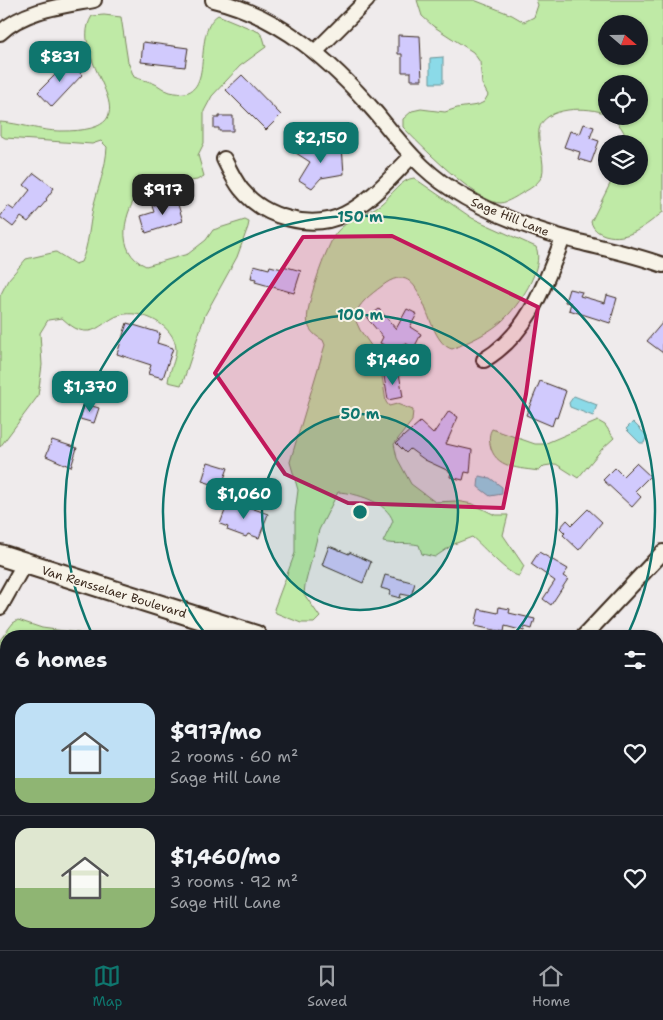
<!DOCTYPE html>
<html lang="en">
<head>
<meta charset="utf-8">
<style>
	:root { --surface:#171b24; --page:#242831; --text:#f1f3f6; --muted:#9ea1a6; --line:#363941; --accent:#0f766e }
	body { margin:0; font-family:"Shantell Sans",sans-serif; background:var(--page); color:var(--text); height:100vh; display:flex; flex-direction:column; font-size:19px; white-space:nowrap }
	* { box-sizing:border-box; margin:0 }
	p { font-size:16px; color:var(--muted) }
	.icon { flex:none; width:28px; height:28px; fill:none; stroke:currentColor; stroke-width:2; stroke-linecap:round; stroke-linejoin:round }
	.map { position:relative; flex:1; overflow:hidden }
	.panel { position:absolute; left:0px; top:630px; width:664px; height:320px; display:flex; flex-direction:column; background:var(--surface); border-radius:20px 20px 0 0; box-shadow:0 1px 4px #0004 }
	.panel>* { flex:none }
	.needle { width:32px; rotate:110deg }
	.buttons { position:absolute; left:598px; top:15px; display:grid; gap:10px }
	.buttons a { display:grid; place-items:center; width:50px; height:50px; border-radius:50%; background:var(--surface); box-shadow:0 1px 4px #0004; font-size:25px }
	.price { position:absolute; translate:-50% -42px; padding:0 11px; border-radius:10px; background:var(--accent); color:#fff; font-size:16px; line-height:32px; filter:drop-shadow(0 1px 2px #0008) }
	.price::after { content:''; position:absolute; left:50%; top:30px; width:15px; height:11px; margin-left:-8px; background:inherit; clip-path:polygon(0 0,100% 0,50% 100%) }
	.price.on { background:#222; color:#fff }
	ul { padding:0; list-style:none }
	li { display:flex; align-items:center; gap:15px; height:125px; padding:0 15px }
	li+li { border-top:1px solid var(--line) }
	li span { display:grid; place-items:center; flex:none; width:140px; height:100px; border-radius:15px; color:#555 }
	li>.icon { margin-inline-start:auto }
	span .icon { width:60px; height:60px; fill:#fffc; stroke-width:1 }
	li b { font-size:21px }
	h2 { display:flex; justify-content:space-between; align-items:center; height:60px; padding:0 15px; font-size:21px }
	.dock { display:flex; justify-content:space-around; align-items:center; height:70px; border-top:1px solid var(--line); background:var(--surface); font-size:14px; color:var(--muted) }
	.dock a { display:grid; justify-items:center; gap:2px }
	.dock .on { color:var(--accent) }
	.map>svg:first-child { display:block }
</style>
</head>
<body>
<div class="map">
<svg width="663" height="950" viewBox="0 0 663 950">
	<rect width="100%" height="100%" fill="#efebec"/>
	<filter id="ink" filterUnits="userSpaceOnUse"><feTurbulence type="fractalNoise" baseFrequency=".02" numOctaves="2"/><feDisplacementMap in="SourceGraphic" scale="10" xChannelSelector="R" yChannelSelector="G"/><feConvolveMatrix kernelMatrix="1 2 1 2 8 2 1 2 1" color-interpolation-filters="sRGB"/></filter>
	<g filter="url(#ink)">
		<path fill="#bfeaa6" stroke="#7d8a62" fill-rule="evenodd" d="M417 0H474L512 15 524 22 534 17 538 5 536 0H663V212C646 225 628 242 605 235 597 232 594 230 591 222L614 176H639V144H626C627 132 618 122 609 116H639V84H606V114C590 106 543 106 539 130 537 144 546 162 542 176 538 184 530 189 522 193 517 196 508 202 501 203 479 205 418 143 403 127V119L412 111 421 109 445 112 457 108 478 105 484 102 488 95 482 84 480 62 473 52 433 26 422 16ZM606 24H639V56H606Z
			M104 15 121 17 128 62 134 77C141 80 146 80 153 83 159 85 163 90 170 92 220 104 189 34 218 15L259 32 263 37 266 47 240 66 212 96 204 111V143L198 155 204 176 197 180 142 188C124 210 113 252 146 266L188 254 206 240 213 230 245 220 249 222 248 227 237 257 205 315 183 382 181 385 168 382C169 371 176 360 176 349 175 325 141 309 120 315 109 318 99 330 89 331 77 332 70 325 62 318L48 320 40 333 42 365 38 396 0 447V296L8 280 26 259 56 252 75 264 81 262C89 245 89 227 93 208 98 187 106 168 107 147L101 141 92 144 5 138 0 135V122C19 123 40 131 60 131 167 132 63 61 92 16Z
			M414 178 472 218 536 247C545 268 518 307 502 321 489 333 469 342 452 349 422 341 427 251 382 286 370 295 359 303 354 317L360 330 379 357 386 402 389 406 397 404 413 410 412 421 394 444 397 458 411 484 435 502 456 501 473 504 495 515H508L503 535 524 566 519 576C508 575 483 546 472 537L454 544 435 557 422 554 419 545C406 542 395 545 383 542L393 521C387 502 356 493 338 492L319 530 305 585 304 594 320 617 314 623H301L276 613 274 609 295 553V513L298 490 290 462 325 345 323 340C317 337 310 332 308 324 303 311 327 245 336 233 346 220 368 214 381 204 391 196 401 179 414 178Z
			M598 421 605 425 614 438 602 449 578 478 556 464 544 466 539 471C521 468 494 469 490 444 489 438 489 434 492 429L535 444H544Z
			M18 620 42 628 79 633 85 636H6V729H0V640L13 623Z
			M658 797 663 799V950H95L107 949 110 944H658Z"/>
		<path fill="#8bdae8" stroke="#6b9497" d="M443 57V83H430V58Z
			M574 396 597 405 593 416 570 407 569 403Z
			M633 422 647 436 644 443H640L626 429Z
			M479 476 490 478 502 487V494L490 496 478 487Z"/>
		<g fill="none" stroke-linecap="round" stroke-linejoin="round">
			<path stroke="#6b9497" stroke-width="4" d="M197 944 212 950
				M283 950 289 944"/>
		</g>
		<path fill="#d1cafd" stroke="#3b2a1e" d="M398 35 420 36 422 80H411V72H402V54H398Z
			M143 42 188 48 185 67 141 62Z
			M66 58 82 75 52 107 38 92 58 72 55 68Z
			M242 75 281 115 266 130 226 90Z
			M219 116H233V131H219V128H214V118H219Z
			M584 124 594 127 590 138 599 141 591 163 578 159 580 152 564 147 570 131 580 134Z
			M302 144 313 152 327 149 330 144 335 148 342 146 344 174 321 178 312 188 299 180 310 162 296 153Z
			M34 173 54 188 46 199 47 200 28 222 21 217 13 227 0 217 8 206 14 210 30 190 24 185Z
			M176 198 183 221 146 233 141 216 154 212 152 206Z
			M254 265 269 269 270 266 282 269 283 266 301 271 294 293 255 282 256 279 251 278Z
			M569 289 582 292 580 296 605 303 607 295 617 298 610 323 569 310 571 303 565 302Z
			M379 309 396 329 407 309 417 314 410 327 421 334 414 348 405 343 397 356 383 348 384 345 380 343 383 337 367 318Z
			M663 322V353L647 341Z
			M127 323 160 333 157 343 173 348 163 378 148 374 151 365 117 354Z
			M399 373 403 397 388 400 384 376Z
			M540 381 566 391 557 418 555 417 552 426 526 415Z
			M85 404 99 408 94 423 80 419Z
			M449 411 458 417 446 444 472 450 470 473 465 472 463 480 450 477 451 472 425 460 410 449 406 453 396 443 420 422 433 434Z
			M52 440 77 448 71 467 46 456Z
			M208 462 228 468 221 487 202 481Z
			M636 463 650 476 635 491 641 497 632 507 603 480 615 468 623 476Z
			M229 500 268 514 259 538 248 534 246 537 227 530 228 527 220 524Z
			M588 509 602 522 579 550 563 535 565 533 560 528 567 520 572 525Z
			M329 546 349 554V552L371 562 363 583 322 565Z
			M539 552 568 569 563 576 568 579 551 605 543 599 555 581 531 564Z
			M385 575 415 583 411 596 401 594 400 598 389 595 391 591 381 588Z
			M499 607 510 609 509 613 535 619 532 629 525 627 524 631 505 626 504 632 475 626 479 609 498 613Z"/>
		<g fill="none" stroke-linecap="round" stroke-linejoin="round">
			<g stroke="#3b2a1e" stroke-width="18">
				<path id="minor" d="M213 0C281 16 332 62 376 113 399 141 419 168 450 188 489 214 534 230 579 242 607 249 636 255 663 265
					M0 33C24 10 62 6 94 0
					M316 51 367 0
					M224 159C229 169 234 180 241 189 264 218 312 231 345 214 371 201 391 177 411 157
					M484 360C529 333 545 284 563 238
					M0 607 24 564
					M584 636 663 552"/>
			</g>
			<g stroke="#3b2a1e" stroke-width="24">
				<path id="secondary" d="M0 555 256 636
					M658 776 663 778"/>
			</g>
			<path stroke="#3b2a1e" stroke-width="2.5" stroke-dasharray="4 4" stroke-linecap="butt" d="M473 944 478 950
				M388 950 394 944"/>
			<use href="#minor" stroke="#f7f3e8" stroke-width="14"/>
			<use href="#secondary" stroke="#f7f3e8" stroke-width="20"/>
		</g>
	</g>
	<path fill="#c2185b" fill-opacity="0.2" stroke="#c2185b" stroke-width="4" stroke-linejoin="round" d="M392 236 538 307 526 394 503 508 348 503 285 474 215 373 303 237Z"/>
	<circle cx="360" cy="512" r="98" fill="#0f766e" fill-opacity=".12"/>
	<g fill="none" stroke="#0f766e" stroke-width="2.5">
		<circle cx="360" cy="512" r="98"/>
		<path d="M207 636A197 197 0 1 1 513 636"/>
		<path d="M92 634A295 295 0 1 1 628 634"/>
	</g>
	<g text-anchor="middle" stroke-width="4" stroke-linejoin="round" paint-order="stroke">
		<g font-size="12" fill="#3b2a1e" stroke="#f7f3e8">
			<text transform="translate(510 217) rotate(22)" y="4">Sage Hill Lane</text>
			<text transform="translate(114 592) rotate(17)" y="4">Van Rensselaer Boulevard</text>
		</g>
	</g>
	<circle cx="360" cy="512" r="8" fill="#0f766e" stroke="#f7f3e8" stroke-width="2.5"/>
	<g font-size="15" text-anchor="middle" font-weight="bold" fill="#0f766e" stroke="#f7f3e8" stroke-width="4" stroke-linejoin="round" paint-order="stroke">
		<text x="360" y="222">150 m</text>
		<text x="360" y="320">100 m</text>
		<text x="360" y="419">50 m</text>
	</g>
</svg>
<div class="buttons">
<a><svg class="needle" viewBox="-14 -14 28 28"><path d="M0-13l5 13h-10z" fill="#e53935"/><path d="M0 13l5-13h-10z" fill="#9ea1a6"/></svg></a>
<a><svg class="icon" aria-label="locate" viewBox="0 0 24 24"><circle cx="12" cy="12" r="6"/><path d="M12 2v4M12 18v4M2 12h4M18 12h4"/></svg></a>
<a><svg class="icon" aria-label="layers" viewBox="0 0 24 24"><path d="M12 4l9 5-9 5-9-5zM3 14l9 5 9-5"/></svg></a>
</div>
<b class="price" style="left:60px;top:83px">$831</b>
<b class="price" style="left:321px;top:164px">$2,150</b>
<b class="price on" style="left:163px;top:216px">$917</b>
<b class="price" style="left:393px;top:386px">$1,460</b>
<b class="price" style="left:90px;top:413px">$1,370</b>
<b class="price" style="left:244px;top:520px">$1,060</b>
<section class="panel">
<h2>6 homes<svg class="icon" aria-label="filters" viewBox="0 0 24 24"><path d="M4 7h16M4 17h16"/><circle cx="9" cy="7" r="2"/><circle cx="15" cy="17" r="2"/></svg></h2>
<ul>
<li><span style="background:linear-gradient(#bfe0f5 75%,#8fb573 0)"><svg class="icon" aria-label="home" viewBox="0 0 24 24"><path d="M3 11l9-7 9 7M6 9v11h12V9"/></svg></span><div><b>$917/mo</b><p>2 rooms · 60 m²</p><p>Sage Hill Lane</p></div><svg class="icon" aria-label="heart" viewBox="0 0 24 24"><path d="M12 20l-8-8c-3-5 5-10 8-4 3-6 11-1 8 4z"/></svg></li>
<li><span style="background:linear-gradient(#dfe7d0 60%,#8fb573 0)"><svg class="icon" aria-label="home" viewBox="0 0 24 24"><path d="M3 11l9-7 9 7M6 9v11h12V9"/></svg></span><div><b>$1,460/mo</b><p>3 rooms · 92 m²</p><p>Sage Hill Lane</p></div><svg class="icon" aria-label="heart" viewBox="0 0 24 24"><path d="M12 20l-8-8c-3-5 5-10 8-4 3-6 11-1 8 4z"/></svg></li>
</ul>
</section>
</div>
<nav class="dock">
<a class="on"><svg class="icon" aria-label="map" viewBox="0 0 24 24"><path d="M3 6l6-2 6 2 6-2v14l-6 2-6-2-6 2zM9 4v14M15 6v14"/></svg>Map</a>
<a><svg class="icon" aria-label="saved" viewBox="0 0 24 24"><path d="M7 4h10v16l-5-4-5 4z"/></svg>Saved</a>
<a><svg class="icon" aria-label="home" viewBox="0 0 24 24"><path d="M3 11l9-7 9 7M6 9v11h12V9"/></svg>Home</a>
</nav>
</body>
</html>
